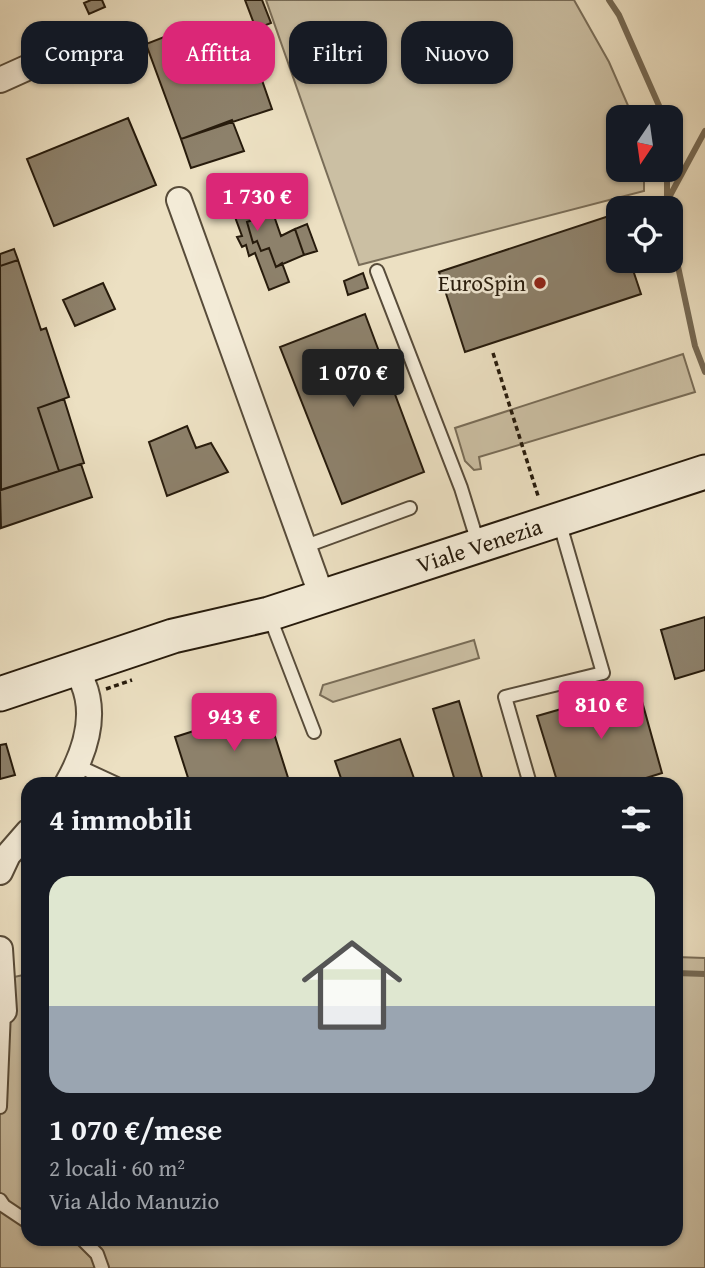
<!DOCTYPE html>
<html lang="it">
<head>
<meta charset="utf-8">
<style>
	:root { --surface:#171b24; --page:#242831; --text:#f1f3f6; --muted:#9ea1a6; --line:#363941; --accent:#db2777 }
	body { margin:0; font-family:"Gentium Book Plus",serif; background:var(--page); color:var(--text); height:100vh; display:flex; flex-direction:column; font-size:26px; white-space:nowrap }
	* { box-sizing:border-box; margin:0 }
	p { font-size:23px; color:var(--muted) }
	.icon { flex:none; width:38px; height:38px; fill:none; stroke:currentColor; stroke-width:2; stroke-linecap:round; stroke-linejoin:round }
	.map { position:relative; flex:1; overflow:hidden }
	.drawer { position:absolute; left:21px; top:777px; width:662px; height:469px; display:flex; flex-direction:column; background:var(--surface); border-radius:21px; box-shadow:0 2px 5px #0004 }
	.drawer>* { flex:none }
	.banner { position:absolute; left:21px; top:21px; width:663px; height:63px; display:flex; gap:14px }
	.needle { width:46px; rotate:193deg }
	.fabs { position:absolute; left:606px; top:105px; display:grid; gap:14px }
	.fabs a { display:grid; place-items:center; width:77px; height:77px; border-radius:14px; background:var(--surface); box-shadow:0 2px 5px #0004; font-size:35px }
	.price { position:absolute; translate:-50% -60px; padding:0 16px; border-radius:7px; background:var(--accent); color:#fff; font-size:23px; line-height:46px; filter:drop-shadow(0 2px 4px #0008) }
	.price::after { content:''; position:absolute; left:50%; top:42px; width:21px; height:16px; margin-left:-10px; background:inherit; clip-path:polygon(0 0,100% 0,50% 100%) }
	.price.on { background:#222; color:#fff }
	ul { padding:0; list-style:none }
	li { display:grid; align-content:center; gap:14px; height:371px; padding:0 28px }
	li+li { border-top:2px solid var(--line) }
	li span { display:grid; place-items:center; height:217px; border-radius:21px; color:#555 }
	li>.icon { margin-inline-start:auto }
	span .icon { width:126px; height:126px; fill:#fffc; stroke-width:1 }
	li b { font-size:30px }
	h2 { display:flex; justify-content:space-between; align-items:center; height:84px; padding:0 28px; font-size:30px }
	.tag { padding:0 24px; border-radius:21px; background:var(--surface); box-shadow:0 2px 5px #0004; font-size:24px; line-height:63px }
	.tag.on { background:var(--accent); color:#fff }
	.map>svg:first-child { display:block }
</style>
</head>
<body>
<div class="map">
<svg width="705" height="1268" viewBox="0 0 705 1268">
	<rect width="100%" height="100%" fill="#ece0c2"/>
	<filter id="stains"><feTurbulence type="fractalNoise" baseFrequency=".00286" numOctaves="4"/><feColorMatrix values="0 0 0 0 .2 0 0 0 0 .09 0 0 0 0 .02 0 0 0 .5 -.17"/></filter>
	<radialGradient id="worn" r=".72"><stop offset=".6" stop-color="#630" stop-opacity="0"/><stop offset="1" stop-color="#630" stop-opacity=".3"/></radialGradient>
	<path fill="#cbbfa3" stroke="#796d58" stroke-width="2" d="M266 0H574L609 62 633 117H618V170H644V191L359 265Z
		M683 354 695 392 479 457 481 469 474 470 465 461 455 428Z
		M474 640 479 658 333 702 320 695 323 685Z
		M676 957 705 958V1268H0V980L28 974V1239H676Z"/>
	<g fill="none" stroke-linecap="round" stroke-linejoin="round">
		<path stroke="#756954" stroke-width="6" d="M609 0 619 15 664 117
			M666 203 705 131
			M667 208V170
			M670 229 695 346 705 372
			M676 973 705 974"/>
	</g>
	<path fill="#8d816b" stroke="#271b0c" stroke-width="2" d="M91 0H102L105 7 89 14 84 3Z
		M245 0H262L271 23 256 29Z
		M195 25 205 53 247 37 272 109 181 139 146 44Z
		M128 118 156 185 54 226 27 159Z
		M232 120 244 151 191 168 181 139Z
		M263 186 273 213 247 222 253 243 257 241 261 251 269 248 276 267 282 263 289 282 269 290 255 253 249 256 246 245 242 247 237 237 242 236 228 198Z
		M273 213 281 236 295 229 304 255 276 267 269 248 261 251 257 241 253 243 247 222Z
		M615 214 618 224V261H630L641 294 465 352 439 272Z
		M307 224 317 251 304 255 295 229Z
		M14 249 18 260 0 266V254Z
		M18 260 41 330 46 328 69 397 38 408 59 471 1 490 0 266Z
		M363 273 368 288 348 295 344 281Z
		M103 283 115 309 75 326 63 300Z
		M365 314 424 472 342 504 280 347Z
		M64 399 84 463 59 471 38 408Z
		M187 426 196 448 211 443 228 472 167 496 149 442Z
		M81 464 92 497 1 528 0 490Z
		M705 617V670L675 679 661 630Z
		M638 687 662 773 627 784H558L537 716Z
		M459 701 484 784H456L433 709Z
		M266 708 290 784H190L175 737Z
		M400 739 416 784H343L335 761Z
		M6 744 15 775 0 779V745Z"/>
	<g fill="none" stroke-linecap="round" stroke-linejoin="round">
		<g stroke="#584c3a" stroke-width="16">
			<path id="service" d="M377 271 461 488 478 543
				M306 546 410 508
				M269 615 314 732
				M76 765 117 784
				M530 784 505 697 603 673 559 521
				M0 1107 4 1011
				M0 1200 4 1206 28 1222
				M82 1239 97 1254 102 1268"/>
		</g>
		<g stroke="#584c3a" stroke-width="28">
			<path id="minor" d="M0 80 80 44
				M179 200 322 597
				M67 784C84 754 97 716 83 683
				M0 872 8 855 28 832
				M0 949 4 1011"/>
		</g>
		<g stroke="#271b0c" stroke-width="37">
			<g id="secondary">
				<path id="s1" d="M0 694 173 636 269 614 705 472"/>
			</g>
		</g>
		<path stroke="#271b0c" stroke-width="3.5" stroke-dasharray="5 3.5" stroke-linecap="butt" d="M493 353 539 499
			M106 689 132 680"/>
		<use href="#service" stroke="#f3ebd7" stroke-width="12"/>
		<use href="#minor" stroke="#f3ebd7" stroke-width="24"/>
		<use href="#secondary" stroke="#f3ebd7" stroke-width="33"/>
	</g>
	<circle fill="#8f2418" stroke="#f3ebd7" stroke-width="2.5" cx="540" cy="283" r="7"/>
	<g text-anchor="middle" stroke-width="5" stroke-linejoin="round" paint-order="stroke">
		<g font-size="23" fill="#271b0c" stroke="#f3ebd7" text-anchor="end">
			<text x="526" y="291">EuroSpin</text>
		</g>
		<g font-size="23" fill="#271b0c" stroke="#f3ebd7">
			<text dy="8" stroke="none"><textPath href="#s1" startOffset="502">Viale Venezia</textPath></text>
		</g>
	</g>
	<rect width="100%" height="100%" filter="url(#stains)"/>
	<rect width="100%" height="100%" fill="url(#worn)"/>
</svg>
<div class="fabs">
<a><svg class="needle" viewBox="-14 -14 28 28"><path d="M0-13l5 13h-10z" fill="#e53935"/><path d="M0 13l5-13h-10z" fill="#9ea1a6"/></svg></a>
<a><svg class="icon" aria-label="locate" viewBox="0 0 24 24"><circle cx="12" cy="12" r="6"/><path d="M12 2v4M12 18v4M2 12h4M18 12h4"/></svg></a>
</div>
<b class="price" style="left:257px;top:233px">1 730 €</b>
<b class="price on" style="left:353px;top:409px">1 070 €</b>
<b class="price" style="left:601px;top:741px">810 €</b>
<b class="price" style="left:234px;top:753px">943 €</b>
<div class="banner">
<a class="tag">Compra</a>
<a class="tag on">Affitta</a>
<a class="tag">Filtri</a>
<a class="tag">Nuovo</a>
</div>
<section class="drawer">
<h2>4 immobili<svg class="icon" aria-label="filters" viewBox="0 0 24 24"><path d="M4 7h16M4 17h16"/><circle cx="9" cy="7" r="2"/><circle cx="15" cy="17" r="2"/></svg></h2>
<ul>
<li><span style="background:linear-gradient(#dfe7d0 60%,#9aa5b1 0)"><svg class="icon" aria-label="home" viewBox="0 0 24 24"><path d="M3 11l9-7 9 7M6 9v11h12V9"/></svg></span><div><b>1 070 €/mese</b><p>2 locali · 60 m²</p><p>Via Aldo Manuzio</p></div></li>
</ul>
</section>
</div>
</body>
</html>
